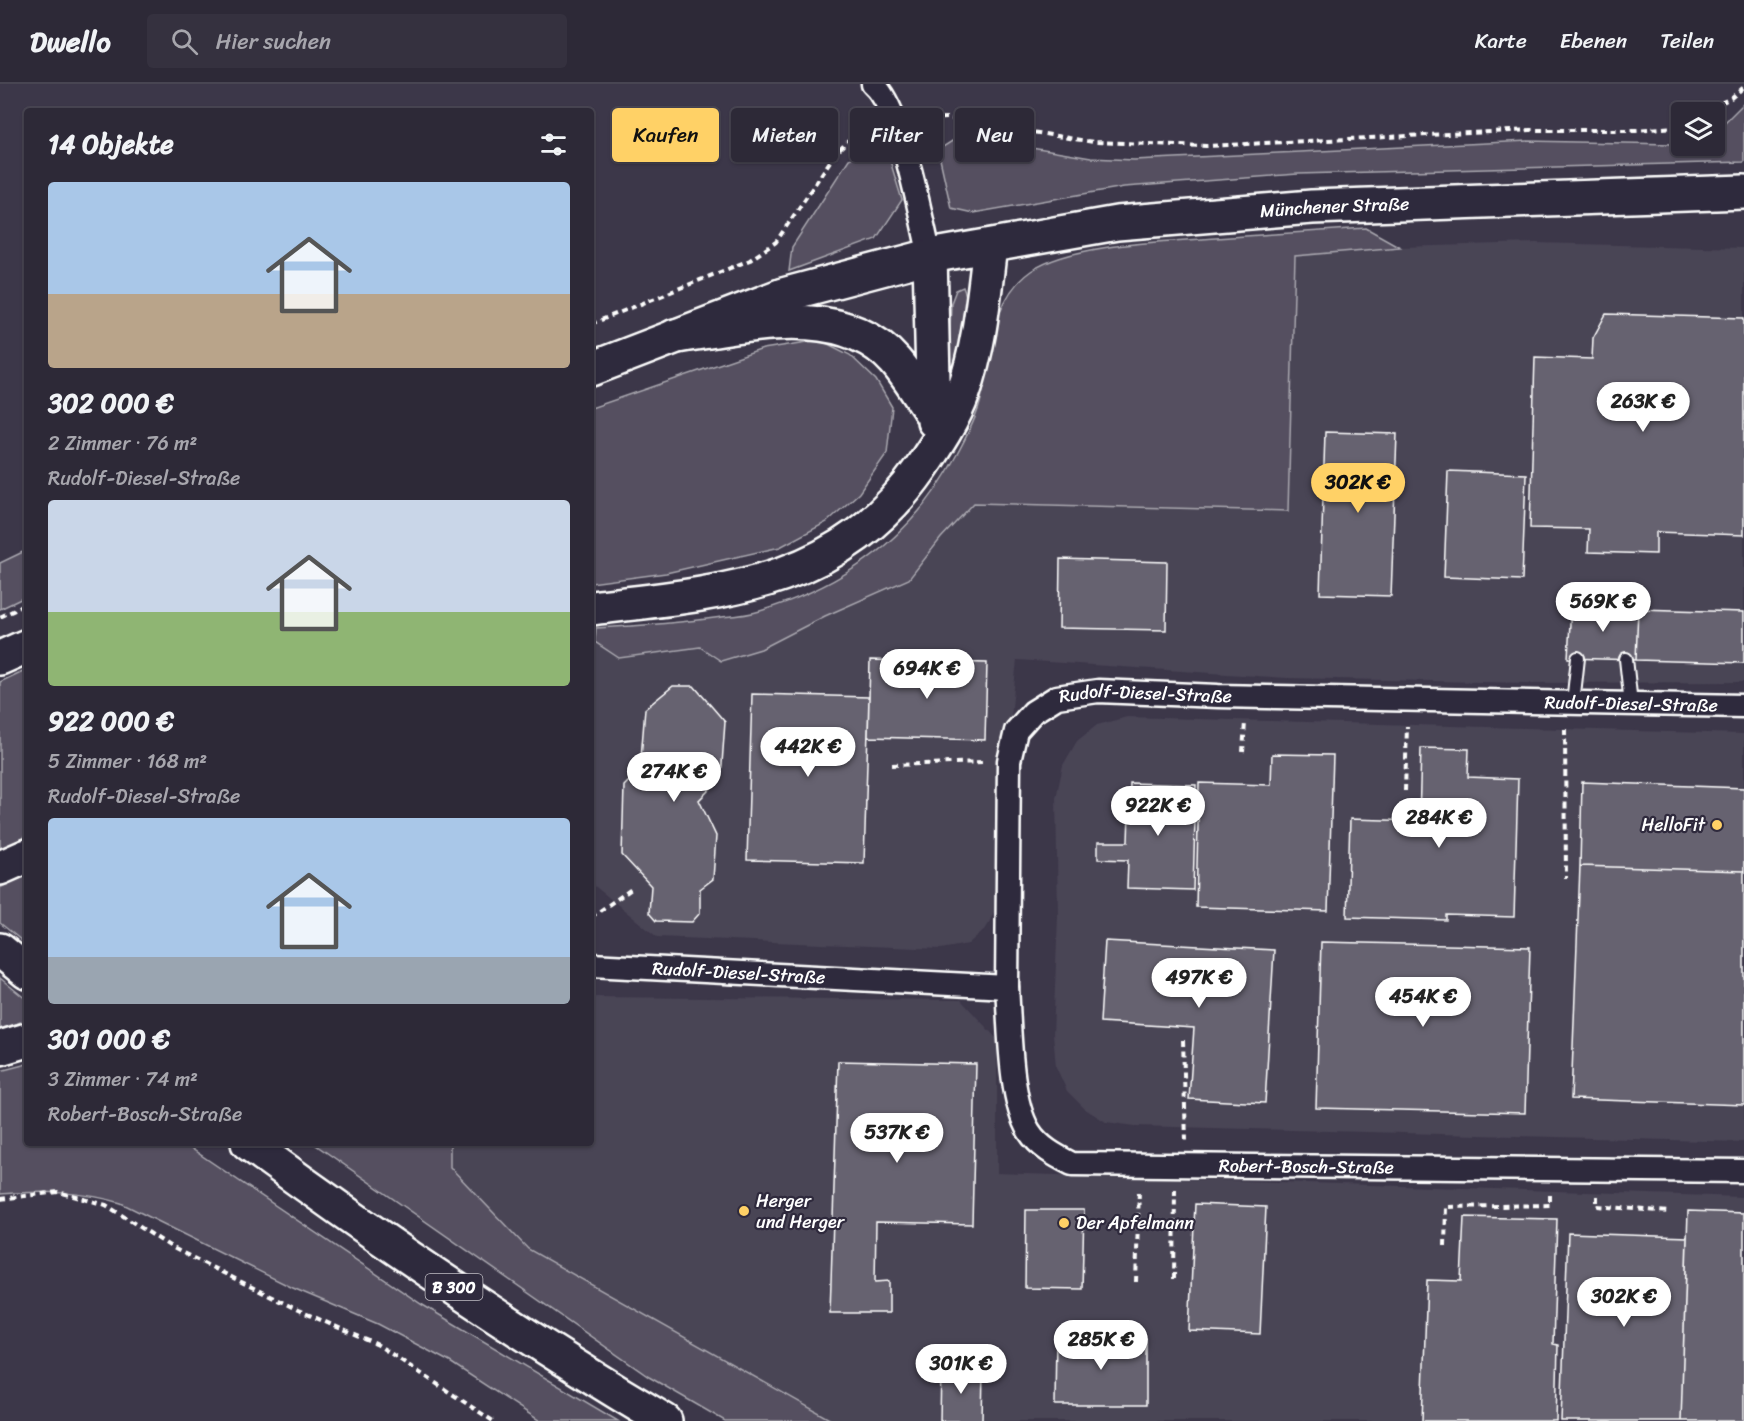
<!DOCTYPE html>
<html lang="de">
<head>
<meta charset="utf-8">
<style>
	:root { --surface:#2d2937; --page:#35313f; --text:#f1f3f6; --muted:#a7a6ad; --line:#484552; --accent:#ffd166 }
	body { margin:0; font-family:Sriracha,sans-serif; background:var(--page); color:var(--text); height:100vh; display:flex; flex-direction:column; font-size:22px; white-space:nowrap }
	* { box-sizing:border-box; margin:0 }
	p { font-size:20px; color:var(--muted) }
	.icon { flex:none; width:33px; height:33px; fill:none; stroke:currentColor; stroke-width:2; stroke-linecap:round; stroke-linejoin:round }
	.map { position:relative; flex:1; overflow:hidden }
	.side { position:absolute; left:24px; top:24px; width:570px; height:1038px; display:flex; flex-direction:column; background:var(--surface); border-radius:6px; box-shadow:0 2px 4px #0004,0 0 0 2px var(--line) }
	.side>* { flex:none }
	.guide { position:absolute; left:612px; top:24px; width:570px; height:54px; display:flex; gap:12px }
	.buttons { position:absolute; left:1671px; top:18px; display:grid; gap:12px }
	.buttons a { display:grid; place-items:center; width:54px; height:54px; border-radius:6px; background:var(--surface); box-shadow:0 2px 4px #0004,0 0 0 2px var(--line); font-size:30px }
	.price { position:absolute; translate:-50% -51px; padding:0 14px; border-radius:21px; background:#fff; color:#222; font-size:20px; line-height:39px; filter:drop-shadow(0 2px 3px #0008) }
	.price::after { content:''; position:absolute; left:50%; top:36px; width:18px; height:14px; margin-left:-9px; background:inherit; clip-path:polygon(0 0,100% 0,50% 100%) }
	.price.on { background:var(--accent); color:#111 }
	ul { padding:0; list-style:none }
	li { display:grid; align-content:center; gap:12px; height:318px; padding:0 24px }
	li span { display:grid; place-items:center; height:186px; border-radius:6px; color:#555 }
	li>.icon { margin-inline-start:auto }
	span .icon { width:108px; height:108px; fill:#fffc; stroke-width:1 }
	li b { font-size:26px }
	h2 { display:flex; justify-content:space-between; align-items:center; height:72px; padding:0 24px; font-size:26px }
	.tag { padding:0 21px; border-radius:6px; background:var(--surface); box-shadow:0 2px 4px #0004,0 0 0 2px var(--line); font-size:21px; line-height:54px }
	.tag.on { background:var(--accent); color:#111 }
	header { display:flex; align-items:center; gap:36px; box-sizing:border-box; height:84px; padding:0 30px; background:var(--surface); border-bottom:2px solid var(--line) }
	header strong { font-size:28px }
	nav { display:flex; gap:33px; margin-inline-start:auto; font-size:21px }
	.search { width:420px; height:54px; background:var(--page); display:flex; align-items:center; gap:15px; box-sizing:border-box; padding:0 21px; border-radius:6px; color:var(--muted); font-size:22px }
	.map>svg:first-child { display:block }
</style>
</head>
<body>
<header>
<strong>Dwello</strong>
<div class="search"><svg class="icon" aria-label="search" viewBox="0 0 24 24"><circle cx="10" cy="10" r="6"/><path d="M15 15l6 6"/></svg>Hier suchen</div>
<nav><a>Karte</a><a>Ebenen</a><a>Teilen</a></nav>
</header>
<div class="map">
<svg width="1744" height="1337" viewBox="0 0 1744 1337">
	<rect width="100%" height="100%" fill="#3c3749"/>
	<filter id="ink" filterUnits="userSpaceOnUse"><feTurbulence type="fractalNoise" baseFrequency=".0167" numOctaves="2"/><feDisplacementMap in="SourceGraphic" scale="12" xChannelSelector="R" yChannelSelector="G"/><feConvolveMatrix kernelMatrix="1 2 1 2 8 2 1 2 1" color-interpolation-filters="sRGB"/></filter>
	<g filter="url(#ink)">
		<path fill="#494455" d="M1536 159 1744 164V598L1526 599 1287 594 1017 576 1005 689 999 818 987 843 968 860 941 865 657 853 591 799V559L595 558 619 574 700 563 761 565 825 532 941 454 974 419 1288 427 1295 172 1400 163Z
			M1127 633 1744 650V1058L1135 1042 1106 1038 1085 1025 1067 1007 1056 983 1053 950 1058 832 1056 714 1063 681 1077 657 1097 641Z
			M591 913 961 916 997 955V1089L1744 1113V1337H833L528 1165 449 1083 450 1059H591Z"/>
		<path fill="#555060" stroke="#aaa8b0" stroke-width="1.5" d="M1744 19V78L1298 90 1124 103 973 129 951 124 938 66 960 52 1091 74 1134 76 1528 57 1672 60 1681 57 1682 62H1714L1715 48Z
			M884 57 902 116 876 155 789 187 792 163 849 75Z
			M1366 144 1400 163 1295 172 1288 427 974 419 941 454 909 495 825 532 761 565 721 577 700 563 619 574 595 558 596 544C638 542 680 539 722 533 734 532 748 531 760 527 846 501 914 452 956 372 965 355 975 338 980 319 992 275 989 216 1031 187 1073 159 1165 158 1216 154 1266 151 1316 147 1366 144Z
			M963 203C975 231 961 269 956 298L948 299 951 219 956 206Z
			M820 256 850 271 876 296 892 323 887 369 859 409 827 438 780 463 666 489 591 499V324L763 265Z
			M27 466V512L0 525V479Z
			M27 585V751L0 768V598Z
			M27 787V861L0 839V804Z
			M0 894 27 916V936L0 945Z
			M27 980V1059H183L421 1220 618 1337H540L450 1278 378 1240 293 1204 121 1119C82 1107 41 1107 0 1110V987Z
			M313 1059H450V1083L528 1165 833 1337H725L649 1293Z"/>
		<path fill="#666270" stroke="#fff" stroke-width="1.5" d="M1606 230 1744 234V451L1656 448V470L1588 468 1589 445 1530 444 1535 273 1592 275 1593 254Z
			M1325 348 1397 350 1391 512 1320 510Z
			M1448 387 1526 390 1522 496 1444 493Z
			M1060 475 1167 478 1166 546 1059 544Z
			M1571 522 1638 525 1636 576 1568 574Z
			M1638 525 1744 528V579L1636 576Z
			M870 576 987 579 985 656 868 653Z
			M673 602H694L725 638 721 694 699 716 716 752 713 795 700 805V829L692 838 656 837 649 829 651 802 622 771 624 702 640 686 645 625Z
			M752 610 869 613 864 779 747 776Z
			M1421 664 1469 665 1468 693 1518 695 1514 833 1446 831V836L1347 833 1350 735 1419 737Z
			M1272 670 1333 671 1328 827 1196 823 1199 699 1271 701Z
			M1582 698 1744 704V787L1580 782Z
			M1130 699 1196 701 1193 806 1127 804 1128 776 1098 775V758H1128Z
			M1580 782 1744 787V1021L1571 1015Z
			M1105 857 1274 866 1265 1019 1189 1015 1194 944 1100 938Z
			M1321 858 1530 863 1525 1029 1316 1024Z
			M838 977 976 980 972 1140 876 1138 875 1198 889 1197V1229H830Z
			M1195 1120 1266 1123 1260 1250 1189 1247Z
			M1026 1126H1084L1082 1205 1025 1204Z
			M1688 1127 1744 1129V1337H1681Z
			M1464 1133 1557 1135 1553 1260 1558 1261 1556 1337H1422L1427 1196 1461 1197Z
			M1568 1149 1687 1153 1681 1337H1561Z
			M1056 1253 1146 1254V1321H1055Z
			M941 1285 983 1286 982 1337H940Z"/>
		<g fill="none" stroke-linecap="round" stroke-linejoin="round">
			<g stroke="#fff" stroke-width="16">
				<path id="lane" d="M1626 575 1631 620
					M1573 619 1578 574"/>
			</g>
			<g stroke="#fff" stroke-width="27">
				<g id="street">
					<path d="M873 0C902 25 920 132 930 172"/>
					<path id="s1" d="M591 881 1007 903 1009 677 1016 647 1033 628 1057 613 1098 607 1218 612 1744 622"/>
					<path id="s2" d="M1007 903C1010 942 1009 1015 1029 1047 1039 1063 1056 1072 1072 1080L1744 1087"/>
				</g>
			</g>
			<g stroke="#fff" stroke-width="38">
				<g id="secondary">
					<path id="s3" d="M591 285 783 211 930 172 1117 139 1312 123 1744 108"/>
					<path d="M0 574 27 562"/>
				</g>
			</g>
			<g stroke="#fff" stroke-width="38">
				<path id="highway" d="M930 172 934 337
					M675 252C744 243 842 216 895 277 910 294 922 316 935 334
					M591 524C722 509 839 502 921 384 936 362 954 335 963 309 980 262 984 210 990 162
					M0 784 27 772
					M0 866 27 888
					M0 964 27 956
					M248 1059C383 1158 522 1252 665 1337"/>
			</g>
			<path stroke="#fff" stroke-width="4" stroke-dasharray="6 4.5" stroke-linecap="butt" d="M1702 28 1731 14 1744 3
				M920 35 947 34 1093 58 1206 62 1530 46H1636L1675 43 1682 39
				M591 240 750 176 776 158 835 70 860 46 869 43
				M0 533 27 520
				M1565 645 1566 794
				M1243 668 1245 638
				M892 681 984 678
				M1405 707 1407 642
				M591 833 633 804
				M1183 956 1186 1057
				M1597 1112V1122L1670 1128
				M0 1115 58 1108 106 1121 171 1163 298 1226 378 1261 493 1337
				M1445 1162 1446 1123 1550 1121V1109
				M1174 1195 1175 1105
				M1136 1198 1139 1106"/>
			<use href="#lane" stroke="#2f2a3d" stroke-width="12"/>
			<use href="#street" stroke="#2f2a3d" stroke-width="22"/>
			<use href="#secondary" stroke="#2f2a3d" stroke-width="33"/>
			<use href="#highway" stroke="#2f2a3d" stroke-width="33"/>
		</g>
	</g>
	<g fill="#ffd166" stroke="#2f2a3d" stroke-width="2">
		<circle cx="1717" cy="741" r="6"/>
		<circle cx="744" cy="1127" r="6"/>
		<circle cx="1064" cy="1139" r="6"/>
	</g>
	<g text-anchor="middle" stroke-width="4.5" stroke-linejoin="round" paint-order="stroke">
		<rect fill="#2f2a3d" stroke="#c1bfc5" stroke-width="1.5" x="425.5" y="1190" width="57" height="26" rx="4.5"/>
		<g font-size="16" font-weight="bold" fill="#fff">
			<text x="454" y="1209">B 300</text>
		</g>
		<g font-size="18" fill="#fff" stroke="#2f2a3d">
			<text dy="6" stroke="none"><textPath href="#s3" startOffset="766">Münchener Straße</textPath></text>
			<text dy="6" stroke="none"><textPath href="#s1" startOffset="816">Rudolf-Diesel-Straße</textPath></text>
			<text dy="6" stroke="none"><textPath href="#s1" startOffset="1302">Rudolf-Diesel-Straße</textPath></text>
			<text dy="6" stroke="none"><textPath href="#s1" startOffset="148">Rudolf-Diesel-Straße</textPath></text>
			<text dy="6" stroke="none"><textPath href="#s2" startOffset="436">Robert-Bosch-Straße</textPath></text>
		</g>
		<g font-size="18" fill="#fff" stroke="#2f2a3d" text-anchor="start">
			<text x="1705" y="747" text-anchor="end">HelloFit</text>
			<text x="756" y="1123">Herger<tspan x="756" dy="21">und Herger</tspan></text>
			<text x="1076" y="1145">Der Apfelmann</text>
		</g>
	</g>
</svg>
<div class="buttons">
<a><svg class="icon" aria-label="layers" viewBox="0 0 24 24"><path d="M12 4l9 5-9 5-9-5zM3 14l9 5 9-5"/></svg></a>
</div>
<b class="price" style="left:1643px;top:349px">263K €</b>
<b class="price on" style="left:1358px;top:430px">302K €</b>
<b class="price" style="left:1603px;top:549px">569K €</b>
<b class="price" style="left:927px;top:616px">694K €</b>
<b class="price" style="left:808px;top:694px">442K €</b>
<b class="price" style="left:674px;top:719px">274K €</b>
<b class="price" style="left:1158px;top:753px">922K €</b>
<b class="price" style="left:1439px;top:765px">284K €</b>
<b class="price" style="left:1199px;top:925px">497K €</b>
<b class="price" style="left:1423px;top:944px">454K €</b>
<b class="price" style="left:897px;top:1080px">537K €</b>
<b class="price" style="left:1624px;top:1244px">302K €</b>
<b class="price" style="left:1101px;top:1287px">285K €</b>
<b class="price" style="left:961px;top:1311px">301K €</b>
<div class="guide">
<a class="tag on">Kaufen</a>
<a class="tag">Mieten</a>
<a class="tag">Filter</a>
<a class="tag">Neu</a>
</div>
<section class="side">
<h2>14 Objekte<svg class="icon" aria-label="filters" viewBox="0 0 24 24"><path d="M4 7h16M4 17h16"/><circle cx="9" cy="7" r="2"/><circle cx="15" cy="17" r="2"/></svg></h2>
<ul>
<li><span style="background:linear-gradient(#a9c7e8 60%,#b9a48a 0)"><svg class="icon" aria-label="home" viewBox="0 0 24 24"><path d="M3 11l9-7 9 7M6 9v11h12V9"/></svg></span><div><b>302 000 €</b><p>2 Zimmer · 76 m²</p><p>Rudolf-Diesel-Straße</p></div></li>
<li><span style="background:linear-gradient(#c9d6e8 60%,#8fb573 0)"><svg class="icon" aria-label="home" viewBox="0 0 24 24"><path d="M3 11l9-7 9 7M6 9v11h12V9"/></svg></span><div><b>922 000 €</b><p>5 Zimmer · 168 m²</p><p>Rudolf-Diesel-Straße</p></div></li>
<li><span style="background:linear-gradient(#a9c7e8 75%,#9aa5b1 0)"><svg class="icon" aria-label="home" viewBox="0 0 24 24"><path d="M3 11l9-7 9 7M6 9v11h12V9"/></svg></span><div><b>301 000 €</b><p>3 Zimmer · 74 m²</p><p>Robert-Bosch-Straße</p></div></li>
</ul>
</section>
</div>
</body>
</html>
